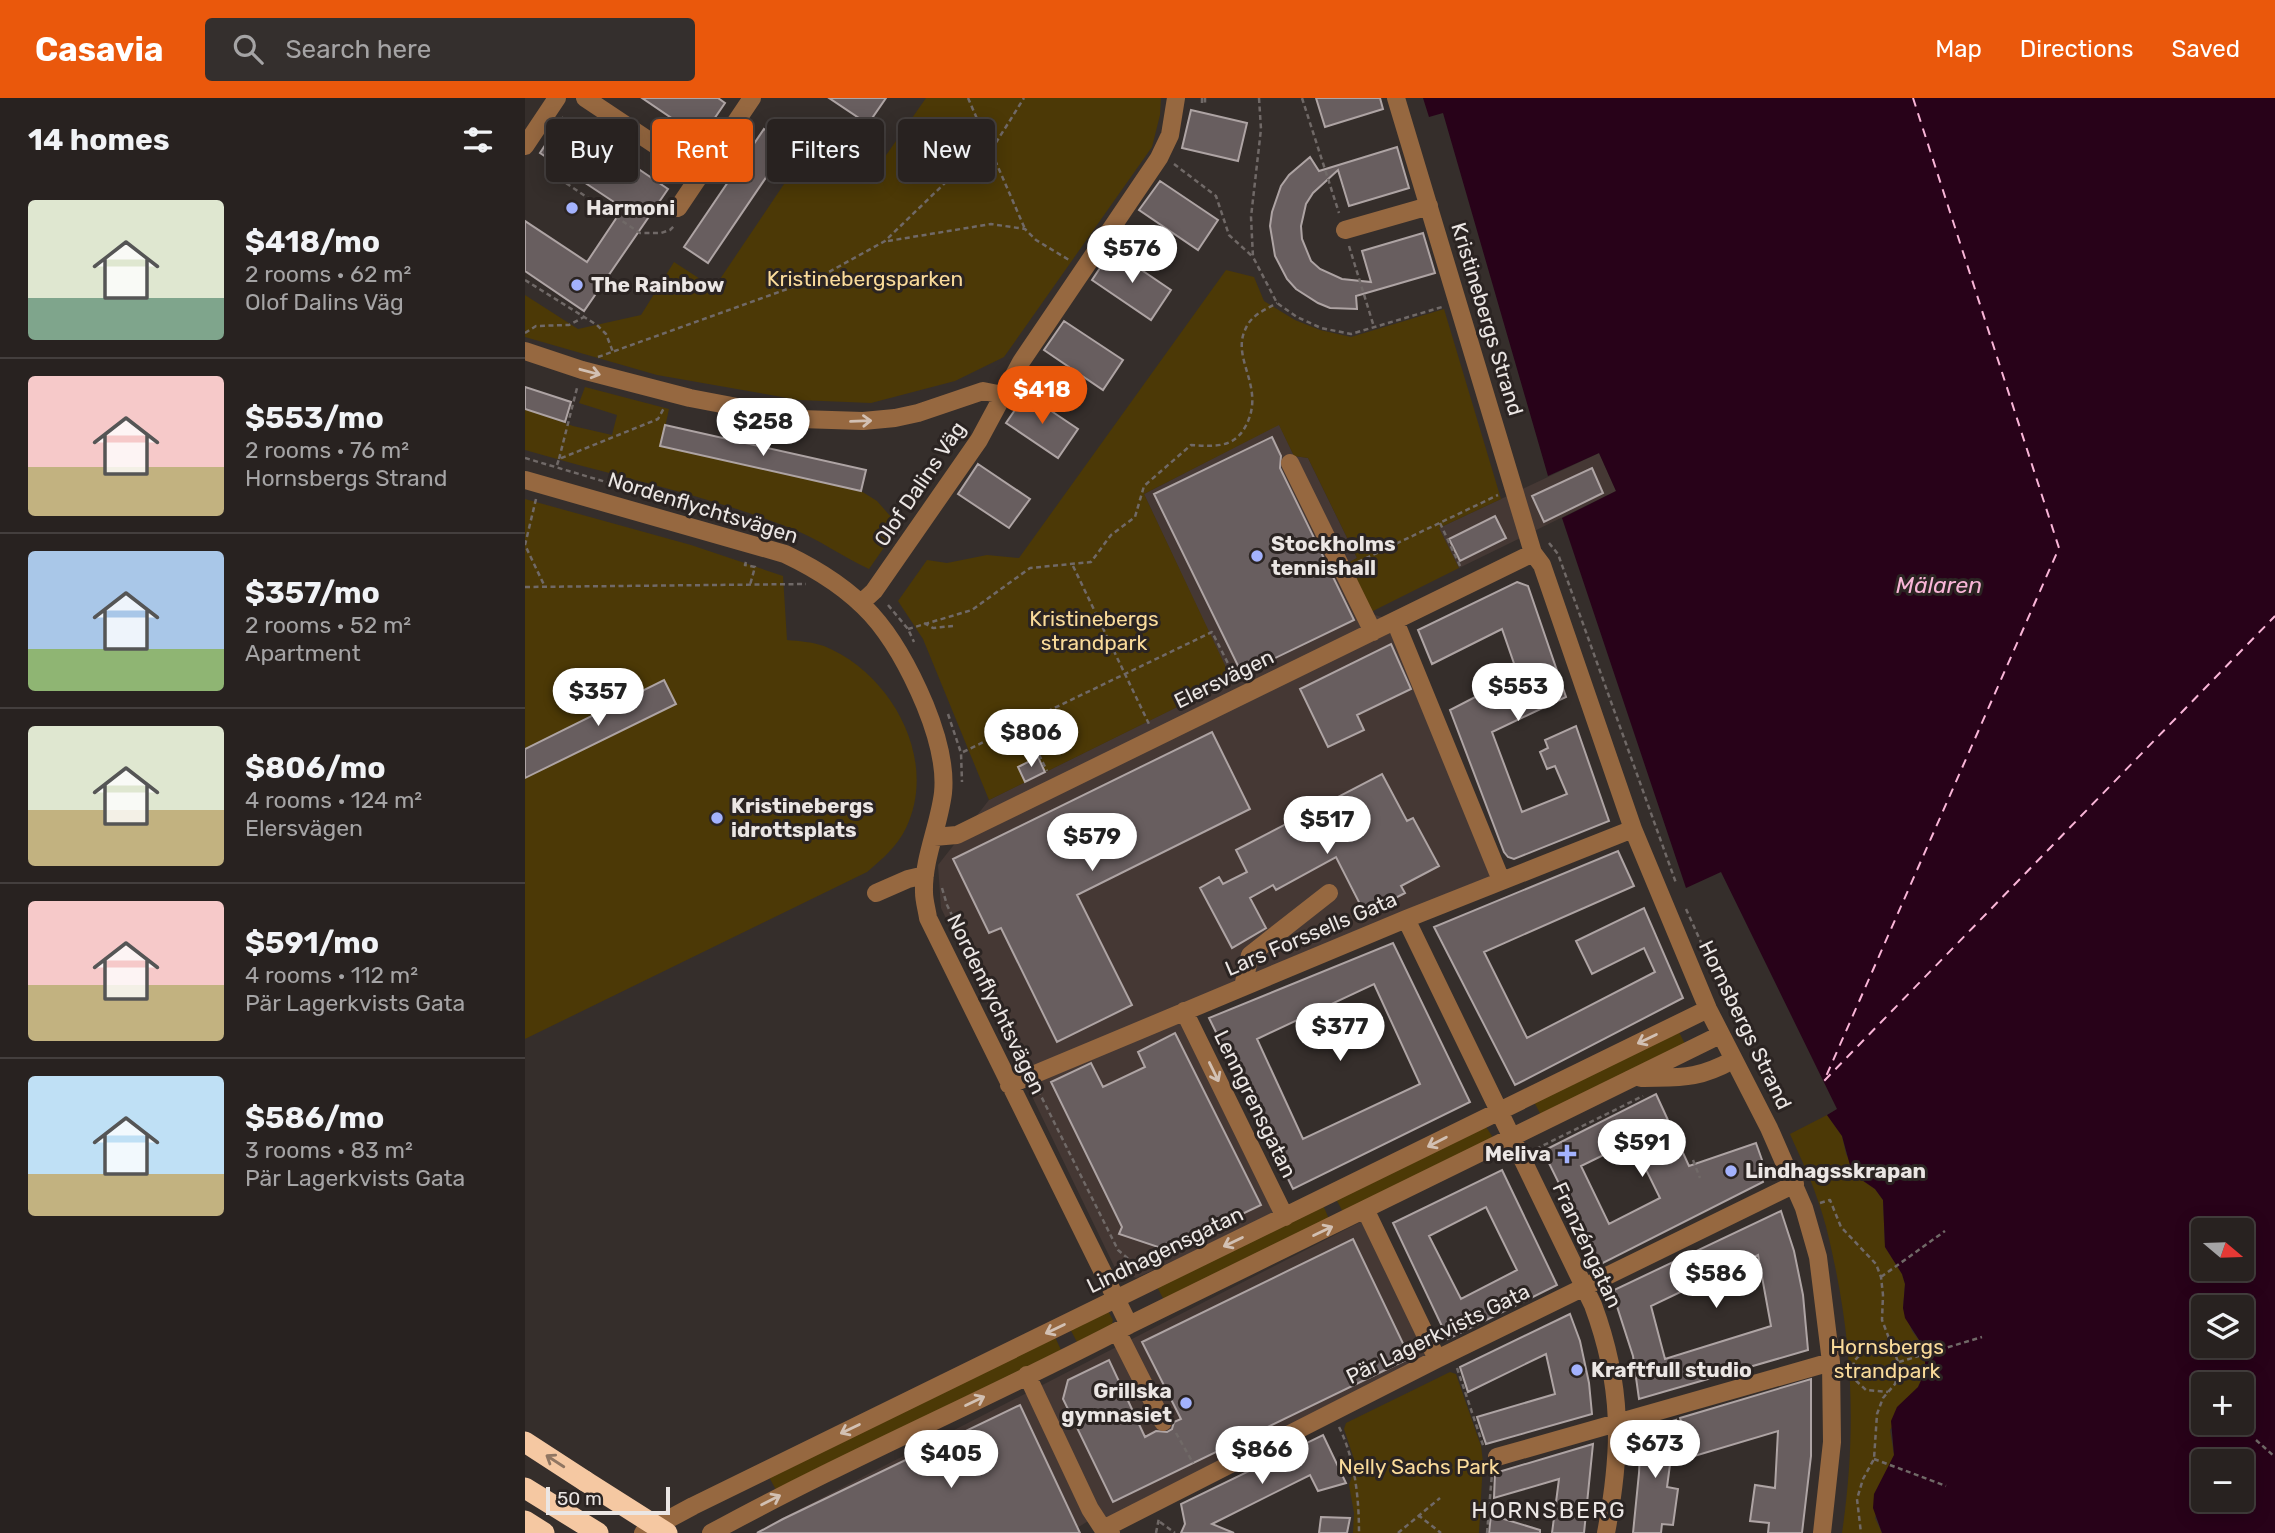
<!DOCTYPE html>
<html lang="en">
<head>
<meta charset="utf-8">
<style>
	:root { --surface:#282220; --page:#342f2d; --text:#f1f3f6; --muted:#a5a4a5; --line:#443f3e; --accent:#ea580c }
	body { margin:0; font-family:Rubik,sans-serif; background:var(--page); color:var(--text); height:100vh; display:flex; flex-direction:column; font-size:26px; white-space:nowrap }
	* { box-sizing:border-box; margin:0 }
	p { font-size:23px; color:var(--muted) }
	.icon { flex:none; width:38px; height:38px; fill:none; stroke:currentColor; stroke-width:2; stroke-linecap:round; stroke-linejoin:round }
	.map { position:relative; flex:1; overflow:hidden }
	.details { display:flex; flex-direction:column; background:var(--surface); width:525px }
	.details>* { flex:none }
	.top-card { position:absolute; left:21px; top:21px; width:665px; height:63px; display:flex; gap:14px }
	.needle { width:46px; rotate:109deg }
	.buttons { position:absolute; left:1666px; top:1120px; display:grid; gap:14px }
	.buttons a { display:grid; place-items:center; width:63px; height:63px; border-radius:7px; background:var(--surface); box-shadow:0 4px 18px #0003,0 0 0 2px var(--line); font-size:35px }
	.scale { position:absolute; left:21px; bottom:18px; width:124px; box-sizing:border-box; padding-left:7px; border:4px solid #ebe6e4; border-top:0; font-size:19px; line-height:24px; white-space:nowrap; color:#ebe6e4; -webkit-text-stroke:5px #2b2422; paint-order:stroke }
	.price { position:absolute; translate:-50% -60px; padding:0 16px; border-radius:24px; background:#fff; color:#222; font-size:23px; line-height:46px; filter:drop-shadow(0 2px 4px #0008) }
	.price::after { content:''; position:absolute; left:50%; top:42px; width:21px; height:16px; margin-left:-10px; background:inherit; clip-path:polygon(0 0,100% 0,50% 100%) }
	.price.current { background:var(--accent); color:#fff }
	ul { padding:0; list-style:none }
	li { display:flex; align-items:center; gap:21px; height:175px; padding:0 28px }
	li+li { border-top:2px solid var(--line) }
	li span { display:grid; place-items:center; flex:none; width:196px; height:140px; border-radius:7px; color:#555 }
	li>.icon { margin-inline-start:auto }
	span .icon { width:84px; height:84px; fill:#fffc; stroke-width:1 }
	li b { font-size:30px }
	h2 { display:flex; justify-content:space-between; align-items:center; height:84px; padding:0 28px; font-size:30px }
	.chip { padding:0 24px; border-radius:7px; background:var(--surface); box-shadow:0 4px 18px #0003,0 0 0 2px var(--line); font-size:24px; line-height:63px }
	.chip.current { background:var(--accent); color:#fff }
	header { display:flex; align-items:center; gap:42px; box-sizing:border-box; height:98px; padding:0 35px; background:var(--accent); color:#fff }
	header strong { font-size:33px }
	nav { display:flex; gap:38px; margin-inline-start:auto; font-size:24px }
	.search { width:490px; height:63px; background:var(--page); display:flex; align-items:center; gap:18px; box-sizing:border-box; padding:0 24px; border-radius:7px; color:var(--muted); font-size:26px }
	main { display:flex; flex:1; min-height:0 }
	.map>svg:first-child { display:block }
</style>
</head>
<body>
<header>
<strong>Casavia</strong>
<div class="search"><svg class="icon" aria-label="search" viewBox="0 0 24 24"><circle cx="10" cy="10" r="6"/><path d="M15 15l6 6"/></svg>Search here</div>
<nav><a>Map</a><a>Directions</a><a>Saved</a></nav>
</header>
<main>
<section class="details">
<h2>14 homes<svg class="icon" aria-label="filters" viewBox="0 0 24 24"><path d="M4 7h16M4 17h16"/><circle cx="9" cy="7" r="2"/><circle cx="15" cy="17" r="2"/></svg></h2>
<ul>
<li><span style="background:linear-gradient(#dfe7d0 70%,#7fa58c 0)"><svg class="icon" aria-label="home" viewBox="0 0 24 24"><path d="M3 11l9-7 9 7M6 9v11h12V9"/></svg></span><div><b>$418/mo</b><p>2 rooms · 62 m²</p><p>Olof Dalins Väg</p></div></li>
<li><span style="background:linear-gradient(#f6c9c9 65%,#c2b280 0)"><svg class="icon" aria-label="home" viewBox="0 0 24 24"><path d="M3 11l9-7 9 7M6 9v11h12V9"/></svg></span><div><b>$553/mo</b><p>2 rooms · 76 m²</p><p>Hornsbergs Strand</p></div></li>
<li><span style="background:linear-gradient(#a9c7e8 70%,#8fb573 0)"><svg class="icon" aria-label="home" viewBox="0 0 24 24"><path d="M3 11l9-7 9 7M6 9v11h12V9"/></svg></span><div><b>$357/mo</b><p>2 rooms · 52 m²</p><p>Apartment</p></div></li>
<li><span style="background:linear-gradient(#dfe7d0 60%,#c2b280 0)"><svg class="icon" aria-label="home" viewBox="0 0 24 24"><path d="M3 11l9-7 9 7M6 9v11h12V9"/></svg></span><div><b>$806/mo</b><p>4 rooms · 124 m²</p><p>Elersvägen</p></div></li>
<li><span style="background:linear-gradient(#f6c9c9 60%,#c2b280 0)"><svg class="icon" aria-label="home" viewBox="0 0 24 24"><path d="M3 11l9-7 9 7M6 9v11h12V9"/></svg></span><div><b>$591/mo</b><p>4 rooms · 112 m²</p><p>Pär Lagerkvists Gata</p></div></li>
<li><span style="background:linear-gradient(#bfe0f5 70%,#c2b280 0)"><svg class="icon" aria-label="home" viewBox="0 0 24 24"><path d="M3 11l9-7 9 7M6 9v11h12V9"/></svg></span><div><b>$586/mo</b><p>3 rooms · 83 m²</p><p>Pär Lagerkvists Gata</p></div></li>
</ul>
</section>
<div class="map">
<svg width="1750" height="1435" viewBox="0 0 1750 1435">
	<rect width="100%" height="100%" fill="#352e2b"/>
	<path fill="#453834" d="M754 326 769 358 783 360 832 460 820 467 844 515 869 523 977 782 656 912 754 1114 611 1180 590 1170 416 810 413 767 464 702 706 582 619 396Z
		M1074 355 1091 393 934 470 914 430Z
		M843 1120 910 1261 583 1428 568 1420 544 1435H245L242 1428Z"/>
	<path fill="#4c3906" d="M401 0H636L635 17 627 49 479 259 430 283 346 305 274 302 132 277 0 239V197L53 231 116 217 149 164 189 190 300 25 357 63Z
		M701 172 729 179 739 203 770 222 795 232 826 239 919 211 976 401 914 430 934 470 844 515 819 467 832 460 783 360 769 358 754 327 619 396 707 582 464 702 398 541 373 503 402 462 422 465 462 457 494 460Z
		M60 289 144 311 136 348 336 393 352 403 374 428 344 471C318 459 295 442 268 431 182 397 89 378 0 352V311L48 328 87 337 92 317 54 305Z
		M0 401 166 447 258 478 262 542C274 543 287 544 299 548 366 575 414 661 381 730 372 749 357 761 342 774L0 941Z
		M1154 934 1160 946 1016 1017 1009 1004Z
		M1302 1017 1317 1038 1321 1056 1334 1080 1350 1091 1358 1102 1360 1149 1377 1176 1380 1186 1378 1210 1387 1233 1398 1248 1400 1256V1274L1393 1289 1365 1332 1369 1357 1350 1420 1357 1435H1317C1330 1346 1329 1262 1311 1173 1306 1149 1301 1124 1292 1100 1285 1078 1274 1057 1265 1036Z
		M961 1029 967 1038 966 1042 818 1114 811 1101Z
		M798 1107 804 1121 639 1202 632 1189Z
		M583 1213 588 1222 587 1226 552 1244 544 1229Z
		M530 1239 536 1252 251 1392 244 1379Z
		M925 1274 931 1276 956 1348 958 1364 954 1435H828L829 1415 824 1387 831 1367 819 1331 821 1325Z"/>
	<path fill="#280219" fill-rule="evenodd" d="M898 0H1750V1435H1357L1348 1410 1349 1396 1369 1357 1366 1323 1372 1309 1393 1289 1400 1274V1256L1398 1248 1380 1220 1378 1210 1380 1186 1377 1176 1360 1149 1358 1102 1350 1091 1334 1080 1326 1071 1317 1038 1302 1017 1312 1011 1196 774 1161 790 1037 420 1091 393 1074 355 1023 378 918 15 904 19ZM1678 1132H1717V1171H1678ZM1678 1209H1717V1248H1678ZM1678 1286H1717V1325H1678ZM1678 1363H1717V1402H1678Z"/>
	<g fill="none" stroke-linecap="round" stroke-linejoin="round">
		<path stroke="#f9b5d7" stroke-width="2" stroke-dasharray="9 7" stroke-linecap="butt" d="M1388 0 1534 450 1299 983 1750 518"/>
	</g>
	<path fill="#685e5f" stroke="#aea4a4" stroke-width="2" fill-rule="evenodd" d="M117 0H193L200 5 176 40Z
		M304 0H361L343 26Z
		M791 0H855L858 11 800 29Z
		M666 12 722 25 713 63 657 50Z
		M38 20 143 91 59 213 0 173V123L62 164 98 110 15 55Z
		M239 31 263 47 183 165 159 149Z
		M872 49 884 90 824 108 813 72 788 95 781 106 776 128 777 141 786 163 795 171 817 181 846 184 837 153 898 135 910 175 831 198 832 211 805 210 793 205 771 191 762 181 750 158 745 128 747 114 756 88 764 77 785 59 794 73Z
		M635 83 693 122 673 152 614 112Z
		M587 152 646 192 626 222 567 182Z
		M539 223 598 262 578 292 519 252Z
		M0 289 46 304 40 324 0 311Z
		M501 296 553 331 533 360 481 325Z
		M140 327 341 372 336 393 135 348Z
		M747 339 756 358 755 370 829 522 717 576 629 396Z
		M453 366 505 401 484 430 433 396Z
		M1067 370 1078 395 1019 424 1007 398Z
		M970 418 981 440 935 463 924 441Z
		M992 484 1003 488 1041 599 967 634 997 714 1042 696 1030 668 1022 671 1015 654 1023 650 1020 642 1051 628 1084 723 989 761 983 759 979 754 925 612 993 577 977 531 907 566 893 532Z
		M866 546 886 591 832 617 839 632 803 649 775 591Z
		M139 582 151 606 0 680V651Z
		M687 634 725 711 552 797 607 907 532 944 476 830 464 835 428 761Z
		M513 659 520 674 500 684 493 669Z
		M857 676 882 723 888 720 914 768 876 788 880 795 840 816 811 759 751 792 748 787 725 800 741 830 707 850 675 790 694 779 698 786 722 774 711 752Z
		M1093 753 1109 788 959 854 1002 940 1130 874 1119 850 1067 876 1051 843 1119 810 1158 900 990 987 909 829Z
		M868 845 945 1004 768 1091 684 920ZM849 886 895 986 778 1041 732 941Z
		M650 935 736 1107 642 1152 594 1136 597 1129 526 984 566 965 578 989 620 969 613 954Z
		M1131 996 1164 1068 1231 1045 1237 1062 1232 1065 1238 1084 1074 1167 1018 1053ZM1107 1043 1135 1100 1084 1126 1056 1068Z
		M977 1072 1032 1187 923 1241 868 1125ZM961 1109 992 1172 936 1201 904 1138Z
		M1256 1113 1269 1153 1278 1197 1283 1252 1114 1301 1108 1258 1087 1193ZM1233 1157 1246 1228 1140 1261 1126 1208Z
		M828 1141 885 1260 588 1404 538 1301 543 1282 584 1262 620 1339 631 1333 642 1334 647 1331 649 1324 656 1321 617 1244Z
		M1045 1216 1055 1243 1064 1285 1067 1316 961 1346 952 1319 1030 1296 1021 1256 943 1294 935 1269Z
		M1286 1281V1358L1277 1435H1243L1244 1425 1225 1423 1230 1387 1250 1390 1253 1333 1166 1359 1155 1320Z
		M495 1307 555 1435H232L258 1421Z
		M1151 1322 1142 1389 1153 1391 1148 1427 1137 1426 1136 1435H1108L1114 1375 1116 1332Z
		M798 1337 821 1385 793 1393 785 1377 687 1426 709 1435H656L660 1426 656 1406Z
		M1068 1346 1059 1435H1027L1034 1381 969 1400 970 1375Z
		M966 1417 1015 1432V1435H964Z
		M796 1419 825 1420 822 1435H794Z"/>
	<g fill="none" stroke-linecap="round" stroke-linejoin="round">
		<path stroke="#706967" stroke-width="2.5" stroke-dasharray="5 3.5" stroke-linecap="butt" d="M443 0 500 131
			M677 0V5H680V0
			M734 0 736 31 726 119 728 159 752 205 772 219 796 230 826 236 917 209
			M777 0 814 115
			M649 66 691 98 704 137 728 159
			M20 71 115 135H136L145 132 150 127
			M363 143 466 126 500 131 511 142 544 162
			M824 148 849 229
			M0 182 72 227 81 236 88 254
			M0 235 11 228 44 227 59 219
			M73 259 293 180 360 143 422 83 467 51 499 0
			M0 360 263 438
			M34 361 52 290
			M32 367 34 361 133 321 139 310
			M11 401 0 447 20 489
			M915 425 936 470
			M1024 445 1033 456 1151 785
			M221 464 220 467 230 469 225 487
			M833 464 973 397
			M548 468 624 626
			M0 489 281 486
			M363 507 383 531 389 544
			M399 525 408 530 428 528
			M383 531 447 512 505 470 566 464 586 437 610 419 619 388 666 347C686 348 707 351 719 331 743 291 706 263 720 232 726 217 738 213 752 205
			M423 616 436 655 437 684
			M499 626 522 673
			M438 654 687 534 711 581
			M417 790 422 807 499 964
			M1161 811 1220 942
			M513 992 593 1152 614 1170
			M1011 1051 1118 998
			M1168 1062 1175 1080
			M1295 1105 1305 1102 1316 1129 1351 1166 1356 1179 1358 1197 1357 1222 1375 1269 1370 1286 1358 1300 1352 1316 1349 1361 1338 1381 1332 1401 1336 1435
			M1356 1179 1420 1133
			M1374 1264 1457 1239
			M932 1270 959 1350
			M1327 1278 1329 1263 1335 1257
			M1324 1280 1327 1279 1341 1292 1363 1294
			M814 1329C830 1361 834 1400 834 1435
			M651 1335 668 1365
			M1731 1342 1750 1359
			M1349 1361 1421 1388
			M893 1417 916 1435
			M635 1424 650 1435
			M631 1435 634 1420
			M873 1435 915 1400
			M962 1435 967 1376"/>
		<path stroke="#966840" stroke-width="18" d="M60 0 174 76
			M871 0 1008 455 1017 467 1108 731 1183 911 1244 1030 1279 1110 1293 1159 1306 1264 1307 1344 1297 1435
			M0 48 32 0
			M153 110 227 0
			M820 132 904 108
			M0 253 57 272 165 300 275 321 338 323 370 320 393 315 458 293 478 297
			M765 365 848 534
			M0 382 260 456C336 492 368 531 400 607 411 634 421 666 418 695 414 728 398 761 399 794 399 803 402 812 403 820L604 1227
			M336 505 349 493 454 342 496 264 634 60 645 37 651 0
			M870 523 976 782
			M409 739 432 737 1008 455
			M351 795 383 781 400 777
			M881 821 1068 1207C1098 1288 1097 1351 1081 1435
			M718 889 725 857 804 795
			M659 913 760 1119
			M1116 980C1156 979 1171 982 1208 962
			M484 987 881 821 1108 731
			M840 1111 912 1261
			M592 1233 638 1324
			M502 1277 565 1411 578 1431 586 1435
			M972 1359 1306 1264
			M578 1431 912 1261 1270 1086
			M118 1435 168 1408 1183 911
			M186 1435C323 1360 467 1299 604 1227L1195 937"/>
		<path stroke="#f5c8a2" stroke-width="21" d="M0 1344 60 1383
			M0 1390 73 1435
			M0 1423 19 1435"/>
		<path stroke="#f5c8a2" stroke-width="21" d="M60 1383 142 1435"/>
	</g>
	<defs><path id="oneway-shaft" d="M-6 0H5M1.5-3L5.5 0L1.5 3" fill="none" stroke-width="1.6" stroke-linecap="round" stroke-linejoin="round" transform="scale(1.75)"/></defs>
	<g stroke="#d2c0b3">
		<use href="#oneway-shaft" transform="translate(65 274) rotate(15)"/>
		<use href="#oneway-shaft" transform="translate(336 323) rotate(-2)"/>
		<use href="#oneway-shaft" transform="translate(1122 941) rotate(154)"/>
		<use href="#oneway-shaft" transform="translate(689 974) rotate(64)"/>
		<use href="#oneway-shaft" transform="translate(912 1044) rotate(153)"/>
		<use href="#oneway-shaft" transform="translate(798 1133) rotate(-26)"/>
		<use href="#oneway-shaft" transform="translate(708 1144) rotate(154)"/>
		<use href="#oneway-shaft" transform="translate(530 1231) rotate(154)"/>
		<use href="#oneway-shaft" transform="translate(450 1303) rotate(-26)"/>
		<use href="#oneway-shaft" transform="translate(325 1331) rotate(154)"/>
		<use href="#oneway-shaft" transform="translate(246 1402) rotate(-27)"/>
	</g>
	<use stroke="#907662" href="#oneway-shaft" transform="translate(30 1363) rotate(-147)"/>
	<g fill="#a3b2fd" stroke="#2b2422" stroke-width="2.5">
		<circle cx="47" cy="110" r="7"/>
		<circle cx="52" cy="187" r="7"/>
		<circle cx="732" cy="458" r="7"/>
		<circle cx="192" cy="720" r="7"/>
		<path d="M1038.5 1045.5h7v7h7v7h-7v7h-7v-7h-7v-7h7z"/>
		<circle cx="1206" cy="1073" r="7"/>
		<circle cx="1052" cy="1272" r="7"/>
		<circle cx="661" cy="1305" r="7"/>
	</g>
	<g text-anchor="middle" stroke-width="6" stroke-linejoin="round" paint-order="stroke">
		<g font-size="21" font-weight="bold" fill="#ebe6e4" stroke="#2b2422" text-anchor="start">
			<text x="61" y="117">Harmoni</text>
			<text x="66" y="194">The Rainbow</text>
			<text x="746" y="453">Stockholms<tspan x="746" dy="24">tennishall</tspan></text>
			<text x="206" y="715">Kristinebergs<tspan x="206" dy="24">idrottsplats</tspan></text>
			<text x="1026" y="1063" text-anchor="end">Meliva</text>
			<text x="1220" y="1080">Lindhagsskrapan</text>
			<text x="1066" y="1279">Kraftfull studio</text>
			<text x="647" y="1300" text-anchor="end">Grillska<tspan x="647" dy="24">gymnasiet</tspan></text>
		</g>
		<g font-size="21" fill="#fadb9a" stroke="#2b2422">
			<text x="340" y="188">Kristinebergsparken</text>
			<text x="569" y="528">Kristinebergs<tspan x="569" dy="24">strandpark</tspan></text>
			<text x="1362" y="1256">Hornsbergs<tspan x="1362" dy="24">strandpark</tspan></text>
			<text x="894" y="1376">Nelly Sachs Park</text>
		</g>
		<g font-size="21" fill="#ebe6e4" stroke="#2b2422">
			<text transform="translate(962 221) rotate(73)" y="7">Kristinebergs Strand</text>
			<text transform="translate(395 386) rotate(-56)" y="7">Olof Dalins Väg</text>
			<text transform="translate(178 410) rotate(17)" y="7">Nordenflychtsvägen</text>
			<text transform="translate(699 581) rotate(-26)" y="7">Elersvägen</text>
			<text transform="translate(786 836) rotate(-23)" y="7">Lars Forssells Gata</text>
			<text transform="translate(471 906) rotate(64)" y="7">Nordenflychtsvägen</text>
			<text transform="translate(1220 927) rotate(64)" y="7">Hornsbergs Strand</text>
			<text transform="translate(730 1006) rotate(64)" y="7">Lenngrensgatan</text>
			<text transform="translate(1062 1147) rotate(65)" y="7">Franzéngatan</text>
			<text transform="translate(640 1152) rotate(-26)" y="7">Lindhagensgatan</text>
			<text transform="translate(913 1236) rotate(-26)" y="7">Pär Lagerkvists Gata</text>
		</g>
		<g font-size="23" font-style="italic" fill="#f9b5d7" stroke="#2b2422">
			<text x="1414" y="495">Mälaren</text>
		</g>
		<g font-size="23" letter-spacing="2" fill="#ebe6e4" stroke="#2b2422">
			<text x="1024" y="1420">HORNSBERG</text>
		</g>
	</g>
</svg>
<div class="buttons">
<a><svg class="needle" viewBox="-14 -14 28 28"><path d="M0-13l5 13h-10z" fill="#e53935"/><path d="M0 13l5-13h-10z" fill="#a5a4a5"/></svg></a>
<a><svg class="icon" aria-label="layers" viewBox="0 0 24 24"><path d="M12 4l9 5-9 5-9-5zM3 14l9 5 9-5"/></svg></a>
<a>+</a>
<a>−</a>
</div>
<div class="scale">50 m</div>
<b class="price" style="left:607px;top:187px">$576</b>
<b class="price current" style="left:517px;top:328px">$418</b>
<b class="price" style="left:238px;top:360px">$258</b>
<b class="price" style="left:993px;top:625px">$553</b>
<b class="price" style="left:73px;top:630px">$357</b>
<b class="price" style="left:506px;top:671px">$806</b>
<b class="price" style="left:802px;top:758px">$517</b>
<b class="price" style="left:567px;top:775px">$579</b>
<b class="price" style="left:815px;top:965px">$377</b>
<b class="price" style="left:1117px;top:1081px">$591</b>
<b class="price" style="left:1191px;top:1212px">$586</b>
<b class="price" style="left:1130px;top:1382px">$673</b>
<b class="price" style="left:737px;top:1388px">$866</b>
<b class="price" style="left:426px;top:1392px">$405</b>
<div class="top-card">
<a class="chip">Buy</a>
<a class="chip current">Rent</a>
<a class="chip">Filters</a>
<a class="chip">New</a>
</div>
</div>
</main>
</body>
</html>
